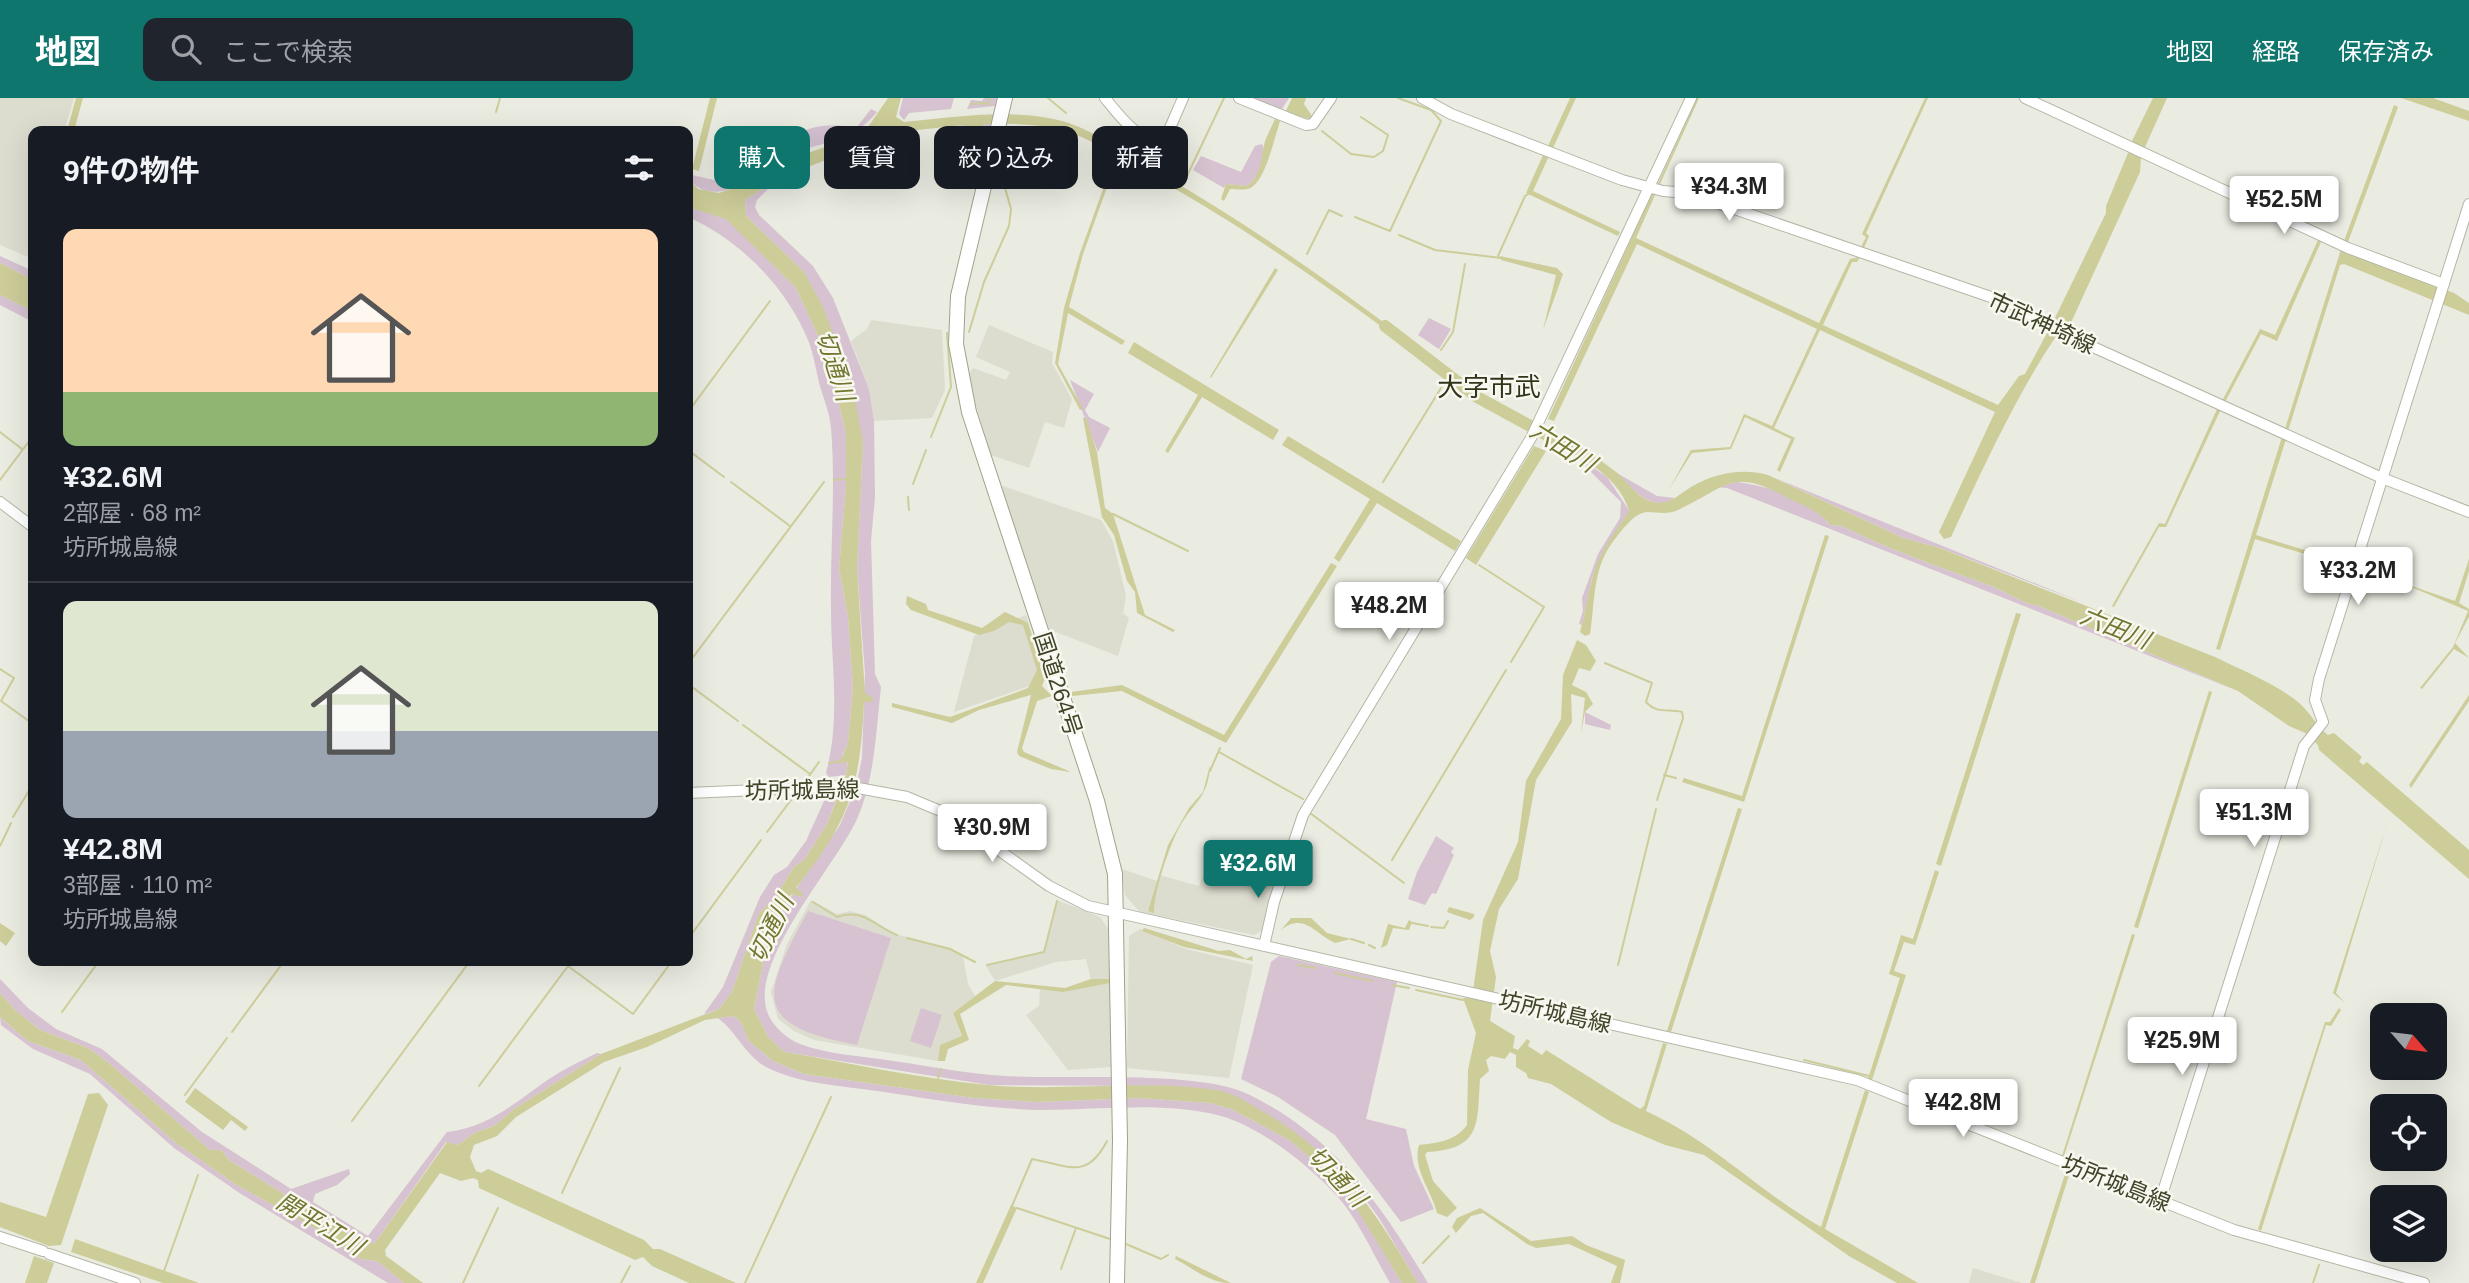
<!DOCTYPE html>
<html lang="ja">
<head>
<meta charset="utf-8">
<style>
	:root { --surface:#171b24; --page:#20242c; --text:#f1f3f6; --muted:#9ea1a6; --line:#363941; --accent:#0f766e }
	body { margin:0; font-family:Arial,"Noto Sans JP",sans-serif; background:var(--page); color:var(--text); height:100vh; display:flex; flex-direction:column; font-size:26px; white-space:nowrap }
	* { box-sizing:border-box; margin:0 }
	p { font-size:23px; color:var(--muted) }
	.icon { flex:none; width:38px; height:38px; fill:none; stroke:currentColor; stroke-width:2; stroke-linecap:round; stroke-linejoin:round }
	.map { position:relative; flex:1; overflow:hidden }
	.details { position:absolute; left:28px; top:28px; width:665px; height:840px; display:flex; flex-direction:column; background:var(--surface); border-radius:14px; box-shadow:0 7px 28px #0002 }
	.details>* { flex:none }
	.banner { position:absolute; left:714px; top:28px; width:665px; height:63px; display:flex; gap:14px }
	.needle { width:46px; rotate:118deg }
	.controls { position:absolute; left:2370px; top:905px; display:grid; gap:14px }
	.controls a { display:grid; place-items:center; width:77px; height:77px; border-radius:14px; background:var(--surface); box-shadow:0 7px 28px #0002; font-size:35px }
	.price { position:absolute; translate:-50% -60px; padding:0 16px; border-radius:7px; background:#fff; color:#222; font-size:23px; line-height:46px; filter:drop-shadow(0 2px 4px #0008) }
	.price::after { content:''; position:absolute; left:50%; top:42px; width:21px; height:16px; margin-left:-10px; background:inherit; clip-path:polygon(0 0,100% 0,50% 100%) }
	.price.on { background:var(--accent); color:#fff }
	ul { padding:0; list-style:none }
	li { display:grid; align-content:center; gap:14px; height:371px; padding:0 35px }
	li+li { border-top:2px solid var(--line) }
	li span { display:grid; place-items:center; height:217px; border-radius:14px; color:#555 }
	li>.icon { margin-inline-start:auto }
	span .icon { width:126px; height:126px; fill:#fffc; stroke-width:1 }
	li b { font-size:30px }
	h2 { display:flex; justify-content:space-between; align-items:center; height:84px; padding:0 35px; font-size:30px }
	.pill { padding:0 24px; border-radius:14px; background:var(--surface); box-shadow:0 7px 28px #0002; font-size:24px; line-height:63px }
	.pill.on { background:var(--accent); color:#fff }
	header { display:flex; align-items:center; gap:42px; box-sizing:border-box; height:98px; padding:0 35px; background:var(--accent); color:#fff }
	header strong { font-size:33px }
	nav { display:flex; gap:38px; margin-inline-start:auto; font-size:24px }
	.search { width:490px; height:63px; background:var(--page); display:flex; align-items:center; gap:18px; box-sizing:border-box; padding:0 24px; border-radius:14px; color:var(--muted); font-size:26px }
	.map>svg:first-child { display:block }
</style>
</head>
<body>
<header>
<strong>地図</strong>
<div class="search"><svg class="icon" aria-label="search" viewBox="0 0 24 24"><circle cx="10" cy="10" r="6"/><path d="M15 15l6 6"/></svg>ここで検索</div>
<nav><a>地図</a><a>経路</a><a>保存済み</a></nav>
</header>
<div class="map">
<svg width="2469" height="1185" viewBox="0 0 2469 1185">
	<rect width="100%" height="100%" fill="#eaebe1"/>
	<path fill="#dcddcf" d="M0 0H74L64 33H33V141L28 159 0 147Z
		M871 222 942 232 945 292 932 320 874 323 869 291 851 243 867 231Z
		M989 227 1053 254 1052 265 1072 301 1064 330 1045 324 1029 370 991 357 976 308 969 276 973 270 1006 282 1010 274 976 259Z
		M1000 387 1101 422 1113 443 1126 498 1123 515 1129 520 1118 558 1056 534 1051 536Z
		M1026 517 1047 582 954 614 974 538Z
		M1208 764 1276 788 1263 832 1254 837 1140 814 1125 797 1122 771 1157 783 1159 777 1199 788Z
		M811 802 837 816 850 813 865 817 895 836 951 850 963 858 968 886 975 898 953 915 962 939 940 947 938 963 814 942 794 933 778 921 771 894 787 846Z
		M1057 802 1100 819 1109 832 1111 969 1068 972 1026 917 1039 908 1040 890H1065L1091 882 1086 861 1056 864 995 883 986 868 1044 855Z
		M1140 831 1186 851 1253 867 1229 980 1127 970 1129 838Z
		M1973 1170 2022 1185H1969Z"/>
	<path fill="#d6c2d1" d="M903 0H954L951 11 909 15 904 22 899 16Z
		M984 0H997L995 8 967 11 971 2 982 3Z
		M1255 0H1289L1280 14Z
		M871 11 877 14C853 44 815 48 779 56L780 49C808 26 822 26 857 29Z
		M985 26H990L986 43H976L957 28 965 27 980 37Z
		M1262 46C1268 58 1259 79 1247 88L1226 86 1224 90 1193 72 1201 58 1241 74 1255 48Z
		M753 70C743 92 709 103 692 84L688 85V76L718 83Z
		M779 80 757 102 755 109 759 117 813 168 833 200 869 291 874 323 875 399 871 443 875 576 881 589C876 633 875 680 857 721 835 769 754 857 766 910 770 926 785 940 800 946 829 957 863 958 893 963 930 968 968 976 1005 978 1066 982 1199 971 1250 997 1336 1040 1380 1106 1428 1185H1418L1379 1120 1354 1086 1219 993 1170 988 989 987 784 954 768 939 754 911 770 829 793 796 801 799 802 796 796 791 840 727 856 689 862 660 865 575 857 470 863 344 804 174 746 118 745 102Z
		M688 109 726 120 796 190 827 257 846 335V389L839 470 848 519 853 589 848 645 842 658 848 662 846 677 829 679 826 675C841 619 831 567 831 511 830 450 836 390 831 330 830 316 824 302 820 288 816 273 814 257 808 242 786 189 740 142 688 119Z
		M0 158 33 173V182L0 165Z
		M0 197 33 213V224L0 207Z
		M1429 220 1451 231 1439 251 1418 237Z
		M1070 282 1094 296 1085 312 1089 319 1110 330 1098 354Z
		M1571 354 1607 379 1630 414 1607 447 1592 480 1582 527 1579 526 1583 513 1582 500 1598 456 1620 420 1621 404Z
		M1615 374 1657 398 1675 400C1651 416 1631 389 1615 374Z
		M1775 380 2086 506 1940 450 1903 440Z
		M1736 384C1767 387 1810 402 1830 427L1842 428C1891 453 1943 470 1994 489 2010 496 2021 505 2039 508L2238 593 1727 390 1716 389Z
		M1585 614 1611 627 1610 632 1585 626Z
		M830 697 837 699 827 726 805 761 794 769 773 802 759 815 732 894 719 911 704 916 723 889 760 799 774 777 787 769 806 743 824 703Z
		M1436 738 1454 750 1451 754 1454 757 1436 796 1432 795 1425 807 1408 801 1417 774Z
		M808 813 891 840 857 947C750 927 762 898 808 813Z
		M1279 858 1397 884 1366 1021 1406 1031 1414 1068 1434 1111 1401 1124 1335 1037 1278 999 1241 981 1271 864Z
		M0 881 28 910 56 931 102 951 202 1034 291 1091 349 1071 350 1076 337 1087 315 1096 313 1104 368 1138 447 1034C490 1029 515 1004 549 981 564 971 581 963 597 955L601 956 514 1011 494 1028 474 1035 458 1047 446 1044 375 1145 361 1144 229 1062 221 1052H210L110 966 88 950 40 932 15 912 0 895Z
		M921 910 942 917 931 950 910 943Z
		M733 918 740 923 749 943 773 963 804 976 974 1000 1038 1004 1139 1000 1210 1005 1231 1011 1291 1043 1345 1090 1402 1185H1390C1374 1158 1359 1123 1338 1099 1311 1069 1261 1029 1221 1018 1164 1003 1101 1012 1042 1012 989 1011 937 1002 884 994 847 988 804 987 770 971 746 960 738 935 718 920Z
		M0 919 28 943 81 962 176 1045 235 1086 327 1137 361 1161 377 1163 404 1185H388L241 1096 174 1050 90 976 33 951 1 927Z"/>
	<path fill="#cdcd9a" d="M76 0H83L74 33H67Z
		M710 0H717L699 73 692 71Z
		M888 0H901L896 19 904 24C955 19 1011 10 1062 23 1094 32 1124 54 1151 70 1238 120 1318 175 1398 235L1397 240C1313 178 1227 117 1135 69 1114 58 1096 44 1074 36 1045 26 1016 25 985 26L982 29 984 38 964 27 917 32 881 41 779 80 745 102 746 118 804 174 822 207 851 281 863 344 857 470 865 595 873 600 872 604H864C860 690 850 722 796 790L803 796 801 799 792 796 770 829 754 911 768 939 784 954C852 965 920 981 988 987 1064 994 1141 981 1216 992 1235 995 1253 1008 1269 1017 1343 1063 1374 1112 1418 1185H1402L1344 1090 1291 1043 1231 1011 1210 1005 1139 1000 1038 1004 974 1000 804 976 773 963 749 943 740 923 733 918 705 922 647 949 604 964 516 1019 497 1038 474 1047 470 1059 476 1073 481 1075 488 1071 644 1142 653 1151H660L736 1185H689L652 1168 643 1159 635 1162 479 1090 478 1082 473 1080 461 1083 440 1075 385 1152 386 1158 423 1185H404L377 1163 361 1161 327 1137 235 1086 176 1045 81 962 28 943 0 919V895L15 912 40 932 88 950 110 966 210 1052H221L229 1062 361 1144 375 1145 447 1044 458 1047 474 1035 494 1028 514 1011 601 956 719 911 732 894 759 815 773 802 794 769 805 761 827 726 846 677 848 663 842 666 840 664 848 645 853 589 848 519 839 470 846 389V335L827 257 796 190 726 121 688 109V85L692 84 698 91 719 95 733 90 752 74 834 46 868 29Z
		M1292 0H1306L1304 6 1312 18 1309 21 1285 15Z
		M1570 0H1576L1553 50 1548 48Z
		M1925 0H1928L1866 135 1869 138 1863 152 1860 151 1866 139 1862 136Z
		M2153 0H2167L2145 49 2140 50 2138 57 2141 60 2140 74 2069 229 2061 231C2019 291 1982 372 1951 439L1944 441 1939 434 1995 314 1820 232 1774 330 1795 340 1780 374 1777 372 1791 341 1745 319 1731 351 1692 355 1669 391 1691 352 1730 349 1744 316 1772 328 1817 231 1637 146 1554 323 1548 321 1652 96 1655 97 1636 140 1819 225 1850 161 1860 159 1857 164H1852L1823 227 1998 307 2019 278 2025 276 2053 224 2106 115V108L2128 55H2133L2136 48 2132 43Z
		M2401 0H2433L2469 13V23Z
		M2394 7 2398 9 2348 144 2344 143Z
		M1275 21 1280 23C1275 38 1266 80 1252 89 1247 93 1237 91 1230 91L1224 103 1221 101 1226 86 1247 88C1261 78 1261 62 1264 47 1266 38 1272 29 1275 21Z
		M1544 55 1549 58 1533 93 1620 134 1618 138 1526 95Z
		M1111 69 1114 70 1083 156 1069 209 1125 243 1122 247 1068 215 1058 266 1083 311 1080 312 1055 265 1064 210 1080 155Z
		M2318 142 2321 144 2277 243 2261 236 2225 304 2222 303 2260 231 2275 237Z
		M2341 151 2454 195 2469 205V217L2344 166 2340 167 2288 333 2285 331Z
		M1500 158 1557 170 1563 176 1543 232 1556 177 1501 162Z
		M0 165 33 182V213L0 197Z
		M1275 170 1278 172 1211 280 1210 279Z
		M1134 244 1279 332 1273 342 1202 299 1168 355 1165 353 1198 297 1128 255Z
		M2218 309 2221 311 2166 429H2159L2114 509 2112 508 2159 425 2165 426Z
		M1083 320H1086L1097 354 1105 410 1113 416 1145 517 1175 532 1173 534 1137 515 1135 494 1127 483 1114 437 1102 419Z
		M1544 328C1569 342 1594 356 1616 374 1628 384 1637 400 1653 404 1669 408 1679 396 1691 389 1715 375 1742 370 1768 377L1903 440 1940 450 2215 559C2241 572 2287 590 2306 612 2314 621 2318 629 2328 637L2334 635 2362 659 2359 663 2363 667 2367 664 2469 752V781L2319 652 2318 647 2305 635 2289 628 2238 593 2039 508C2021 505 2010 496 1994 489 1943 470 1891 453 1842 428L1830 427C1820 414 1805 408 1790 401 1731 369 1731 387 1678 412 1667 417 1658 414 1647 414 1633 415 1620 435 1612 445 1592 472 1595 507 1590 536L1585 538 1580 534C1585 517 1587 499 1592 481 1598 456 1615 434 1629 413 1619 375 1571 354 1538 338Z
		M1288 338 1461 443 1455 453 1377 405 1339 464 1334 460 1370 401 1282 347Z
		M2282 339 2286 341 2256 437 2349 466 2348 469 2255 441 2220 552 2216 551Z
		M1534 348 1546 353 1476 467 1466 460Z
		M1825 437 1829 438 1744 704 1682 684 1684 680 1742 698Z
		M2469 461V473L2459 505 2469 511V519L2455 545 2469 560 2454 551 2422 591 2420 590 2453 549 2468 513 2416 491 2358 473 2360 470 2455 503Z
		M1331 465 1337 468 1226 645 1122 593 1072 598 1071 594 1122 587 1224 637Z
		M907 498 926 506 928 512 982 530 1005 514 1028 525 1045 580 1042 588 1052 598 1037 603 1022 650 1024 654 1071 674 1051 671 1019 658 1017 654 1031 597 979 612 952 625 892 609V605L950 619 1028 590 1037 572 1023 527 1009 524 994 533 979 537 911 512 906 506Z
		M2016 515 2021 516 1941 768 1936 766Z
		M1577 542 1586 547 1596 563 1590 573 1579 570 1572 587 1586 594 1593 606 1585 614 1581 635 1585 600 1571 596 1572 624 1536 682 1518 781 1499 811 1490 853 1496 879 1490 923 1515 938 1513 950 1518 952 1527 941 1530 943 1528 948 1542 957 1546 952 1640 1011 1644 1008 1663 945 1667 946 1646 1013C1715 1045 1758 1093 1821 1129L1865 992 1869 994 1825 1131 1918 1185H1897L1849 1158 1704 1057 1665 1047 1611 1024 1551 986 1528 980 1526 975 1516 969V957L1510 954 1505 961 1491 958 1486 962 1489 973 1480 981C1477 1026 1482 1051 1427 1054L1425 1057 1433 1083 1457 1110 1447 1119 1437 1115C1432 1093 1412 1071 1419 1047 1437 1045 1456 1043 1467 1027L1468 972 1476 935 1463 900H1472L1483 822 1518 744 1526 683 1561 621 1563 577Z
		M2209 593 2212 594 2138 830 2134 829Z
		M2469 597V603L2411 690 2409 687Z
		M1210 667C1209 700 1193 704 1179 730 1169 749 1154 793 1154 815L1148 813 1168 747 1189 710 1203 694Z
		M1738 710 1742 711 1671 934 1667 933Z
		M2387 726 2336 895 2345 905 2333 895Z
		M1935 772 1939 774 1915 847 1904 844 1894 873 1906 877 1872 982 1868 981 1900 880 1889 876 1901 837 1913 841Z
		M1449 809 1474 816V819L1470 822 1447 814Z
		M1291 820H1311L1327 835 1351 841 1335 845C1315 836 1304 814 1281 832Z
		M1409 822 1412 824 1409 832 1393 830 1387 847 1381 850 1388 826 1405 830Z
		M0 825 15 835 6 848 0 843Z
		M1144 830 1219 853 1230 852 1246 861 1252 858 1253 863 1184 849 1142 833Z
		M2132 836 2135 837 2064 1058H2062Z
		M1091 881H1110V885L1063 894 1006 887 960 916 969 942 948 951 945 963H938L940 947 962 938 953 915 995 883 1065 890Z
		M2339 910 2341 912 2331 928 2326 927 2261 1133 2258 1131 2325 924H2330Z
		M195 990 248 1029 245 1033 231 1022 223 1032 185 1004Z
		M99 995 108 1007 61 1147 49 1148 0 1129V1104L46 1119 88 996Z
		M2066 1073 2070 1074 2035 1185H2030Z
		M1011 1107 1017 1110 983 1185H976Z
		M1480 1110 1531 1143 1572 1138 1586 1147 1625 1162 1620 1185H1611L1617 1168 1569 1146 1536 1150 1527 1146 1483 1115 1471 1118 1456 1135 1452 1129 1457 1120Z
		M75 1141 199 1185H163L71 1154Z
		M34 1158 54 1165 47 1185H25Z
		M1176 1158 1231 1185C1209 1185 1193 1170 1175 1161Z"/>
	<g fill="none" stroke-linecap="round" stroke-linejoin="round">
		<path stroke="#cdcd9a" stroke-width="2" d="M1048 0 1066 15
			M971 6 988 5
			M988 7 990 0
			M496 14 500 0
			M1322 33 1351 56 1374 59 1383 53 1388 37 1361 19
			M1186 80 1224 0
			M1658 88 1698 0
			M1355 119 1390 133 1441 23 1431 12 1398 0
			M1399 137 1435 152 1501 160
			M1307 156 1329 112 1342 118
			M1498 158 1525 98 1530 95
			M969 234 984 184 1009 128 1011 111 998 65
			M1441 252 1453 234 1465 166
			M688 314 770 203
			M0 334 22 351
			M931 339 951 289 947 235
			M688 352 724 379
			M0 382 33 338
			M834 382 847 381
			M731 384 790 428
			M1383 384 1441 290
			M913 386 926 352
			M908 399 909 412
			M1113 416 1188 453
			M1479 467 1544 509 1511 564
			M1605 565 1652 585 1646 604C1658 617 1669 610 1682 614L1683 620 1657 702
			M688 566 824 384
			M0 571 14 580 1 603 33 626
			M688 586 738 623
			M743 627 810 676
			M1219 654 1303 701
			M829 665 841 663
			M1210 673 1220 650
			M1664 677 1676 680
			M807 681 819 664
			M1310 715 1404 785
			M13 719 33 686
			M767 734 794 698
			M0 748 11 725
			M1392 762 1506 572
			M813 804 837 819C864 810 874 828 897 837
			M1412 825 1428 828
			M1431 829 1444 830 1448 823
			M907 840 950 851 975 864
			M688 841 761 742
			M1351 841 1364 845
			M1369 847 1375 850
			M987 867 1044 854 1057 803
			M1298 867 1315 870
			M1618 867 1656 711
			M1335 875 1372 883
			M1392 887 1409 890
			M1416 892 1463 902
			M62 914 99 863
			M232 934 284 863
			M1804 962 1869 978
			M938 980 941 971
			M479 988 568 868 633 916 672 863
			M185 997 227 940
			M352 1023 470 863
			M562 1095 620 970
			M1012 1108 1032 1061C1069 1068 1087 1082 1107 1043
			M1017 1110 1110 1141
			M1126 1146 1161 1161 1168 1157
			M1423 1165 1449 1138
			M1061 1171 1076 1130
			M164 1173 198 1077
			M463 1185 498 1110
			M621 1185 630 1168
			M745 1185 831 999
			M2313 1185 2319 1167"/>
		<path stroke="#cdcd9a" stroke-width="12" d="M1385 228 1477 299 1556 342"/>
		<g stroke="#b4b6a6" stroke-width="12">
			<path id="secondary" d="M1105 0C1119 17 1141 49 1166 39L1183 0
				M1239 0 1306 27 1313 26 1331 0
				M1422 0 1451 16 1622 82 1663 93 1688 95 2017 208 2060 234 2382 380 2469 414
				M2025 0 2348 150 2444 186
				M0 404 33 429
				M688 695 847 688 907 699 950 717 1049 788 1088 808 1857 982 2234 1132 2424 1185
				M1264 848 1274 804 1303 717 1531 340 1691 0
				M2160 1103 2304 648 2323 624 2315 602 2319 581 2469 106
				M0 1139 43 1153
				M49 1156 135 1185"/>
		</g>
		<g stroke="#a0a388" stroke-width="16">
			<path id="highway" d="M1005 0 958 198 956 246 969 314 1097 703 1115 776 1120 1042 1117 1185"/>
		</g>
		<use href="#secondary" stroke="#fff" stroke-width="10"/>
		<use href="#highway" stroke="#fff" stroke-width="14"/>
	</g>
	<g text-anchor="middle" stroke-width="5" stroke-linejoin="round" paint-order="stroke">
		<g font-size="23" fill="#404428" stroke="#f8f8f1">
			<text transform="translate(2042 225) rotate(25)" y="8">市武神埼線</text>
			<text transform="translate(1058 586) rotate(72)" y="8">国道264号</text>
			<text transform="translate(802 692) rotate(-1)" y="8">坊所城島線</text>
			<text transform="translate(1555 914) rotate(13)" y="8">坊所城島線</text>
			<text transform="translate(2116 1085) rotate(22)" y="8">坊所城島線</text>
		</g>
		<g font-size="24" font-style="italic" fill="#72762e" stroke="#f8f8f1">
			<text transform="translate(835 268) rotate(72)" y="8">切通川</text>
			<text transform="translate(1563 349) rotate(32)" y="8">六田川</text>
			<text transform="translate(2115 530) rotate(22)" y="8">六田川</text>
			<text transform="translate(771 831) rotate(-64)" y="8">切通川</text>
			<text transform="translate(1337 1079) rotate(46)" y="8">切通川</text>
			<text transform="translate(320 1126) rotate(31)" y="8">開平江川</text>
		</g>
		<g font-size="26" fill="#31351a" stroke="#f8f8f1">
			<text x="1489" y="298">大字市武</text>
		</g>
	</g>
</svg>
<div class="controls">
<a><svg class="needle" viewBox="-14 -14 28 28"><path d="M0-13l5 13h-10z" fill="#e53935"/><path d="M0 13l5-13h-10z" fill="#9ea1a6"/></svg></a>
<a><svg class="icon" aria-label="locate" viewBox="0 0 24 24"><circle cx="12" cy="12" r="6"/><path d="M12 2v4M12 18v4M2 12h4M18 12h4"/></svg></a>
<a><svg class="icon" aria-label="layers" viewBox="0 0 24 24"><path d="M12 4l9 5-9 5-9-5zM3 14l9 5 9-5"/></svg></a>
</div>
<b class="price" style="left:1729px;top:125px">¥34.3M</b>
<b class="price" style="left:2284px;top:138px">¥52.5M</b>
<b class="price" style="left:2358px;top:509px">¥33.2M</b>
<b class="price" style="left:1389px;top:544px">¥48.2M</b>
<b class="price" style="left:2254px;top:751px">¥51.3M</b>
<b class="price" style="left:992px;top:766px">¥30.9M</b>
<b class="price on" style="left:1258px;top:802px">¥32.6M</b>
<b class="price" style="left:2182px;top:979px">¥25.9M</b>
<b class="price" style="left:1963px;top:1041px">¥42.8M</b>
<div class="banner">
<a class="pill on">購入</a>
<a class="pill">賃貸</a>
<a class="pill">絞り込み</a>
<a class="pill">新着</a>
</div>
<section class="details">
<h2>9件の物件<svg class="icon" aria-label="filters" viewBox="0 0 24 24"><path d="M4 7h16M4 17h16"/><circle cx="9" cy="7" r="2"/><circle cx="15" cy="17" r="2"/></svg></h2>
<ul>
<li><span style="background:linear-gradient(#ffd9b3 75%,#8fb573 0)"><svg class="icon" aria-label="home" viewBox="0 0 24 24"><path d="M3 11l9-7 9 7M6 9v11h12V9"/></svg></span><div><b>¥32.6M</b><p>2部屋 · 68 m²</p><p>坊所城島線</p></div></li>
<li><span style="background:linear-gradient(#dfe7d0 60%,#9aa5b1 0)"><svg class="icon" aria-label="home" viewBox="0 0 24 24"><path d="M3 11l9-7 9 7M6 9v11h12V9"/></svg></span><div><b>¥42.8M</b><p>3部屋 · 110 m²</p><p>坊所城島線</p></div></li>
</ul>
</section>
</div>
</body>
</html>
